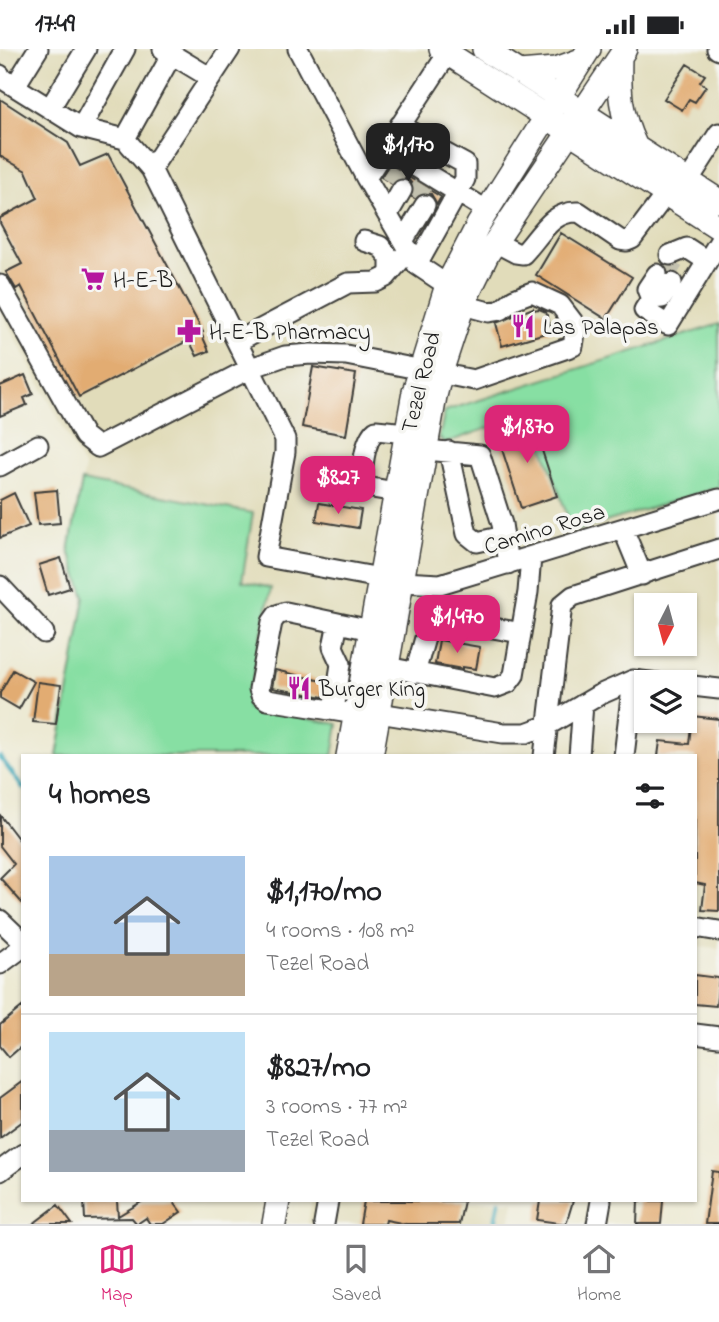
<!DOCTYPE html>
<html lang="en">
<head>
<meta charset="utf-8">
<style>
	:root { --surface:#fff; --page:#f2f2f2; --text:#202124; --muted:#757577; --line:#e0e0e0; --accent:#db2777 }
	body { margin:0; font-family:"Indie Flower",sans-serif; background:var(--page); color:var(--text); height:100vh; display:flex; flex-direction:column; font-size:26px; white-space:nowrap }
	* { box-sizing:border-box; margin:0 }
	p { font-size:23px; color:var(--muted) }
	.icon { flex:none; width:38px; height:38px; fill:none; stroke:currentColor; stroke-width:2; stroke-linecap:round; stroke-linejoin:round }
	.map { position:relative; flex:1; overflow:hidden }
	.sheet { position:absolute; left:21px; top:705px; width:676px; height:448px; display:flex; flex-direction:column; background:var(--surface); border-radius:0px; box-shadow:0 2px 5px #0004 }
	.sheet>* { flex:none }
	.needle { width:46px; rotate:186deg }
	.tools { position:absolute; left:634px; top:544px; display:grid; gap:14px }
	.tools a { display:grid; place-items:center; width:63px; height:63px; border-radius:0px; background:var(--surface); box-shadow:0 2px 5px #0004; font-size:35px }
	.price { position:absolute; translate:-50% -60px; padding:0 16px; border-radius:14px; background:var(--accent); color:#fff; font-size:23px; line-height:46px; filter:drop-shadow(0 2px 4px #0008) }
	.price::after { content:''; position:absolute; left:50%; top:42px; width:21px; height:16px; margin-left:-10px; background:inherit; clip-path:polygon(0 0,100% 0,50% 100%) }
	.price.current { background:#222; color:#fff }
	ul { padding:0; list-style:none }
	li { display:flex; align-items:center; gap:21px; height:175px; padding:0 28px }
	li+li { border-top:2px solid var(--line) }
	li span { display:grid; place-items:center; flex:none; width:196px; height:140px; border-radius:0px; color:#555 }
	li>.icon { margin-inline-start:auto }
	span .icon { width:84px; height:84px; fill:#fffc; stroke-width:1 }
	li b { font-size:30px }
	h2 { display:flex; justify-content:space-between; align-items:center; height:84px; padding:0 28px; font-size:30px }
	.status { display:flex; justify-content:space-between; align-items:center; height:49px; padding:0 35px; background:var(--surface); direction:ltr }
	.status svg { height:19px; fill:currentColor }
	.tabs { display:flex; justify-content:space-around; align-items:center; height:98px; border-top:2px solid var(--line); background:var(--surface); font-size:19px; color:var(--muted) }
	.tabs a { display:grid; justify-items:center; gap:4px }
	.tabs .current { color:var(--accent) }
	.map>svg:first-child { display:block }
</style>
</head>
<body>
<div class="status"><b>17:49</b><svg viewBox="0 0 49 12"><path d="M0 12V9h3v3zM5 12V6h3v6zM10 12V3h3v9zM15 12V0h3v12zM26 1h20v11H26zM47 4h2v5h-2z"/></svg></div>
<div class="map">
<svg width="719" height="1175" viewBox="0 0 719 1175">
	<rect width="100%" height="100%" fill="#f6f6f2"/>
	<filter id="ink" filterUnits="userSpaceOnUse"><feTurbulence type="fractalNoise" baseFrequency=".0143" numOctaves="2"/><feDisplacementMap in="SourceGraphic" scale="14" xChannelSelector="R" yChannelSelector="G"/><feConvolveMatrix kernelMatrix="1 2 1 2 8 2 1 2 1" color-interpolation-filters="sRGB"/></filter>
	<filter id="wash" filterUnits="userSpaceOnUse"><feTurbulence type="fractalNoise" baseFrequency=".00686" numOctaves="4" result="noise"/><feDisplacementMap in="SourceGraphic" scale="28" xChannelSelector="R" yChannelSelector="G"/><feGaussianBlur stdDeviation="1.57" result="paint"/><feColorMatrix in="noise" values="0 0 0 0 0 0 0 0 0 0 0 0 0 0 0 0 0 1.4 0 .05"/><feComposite in="paint" operator="in"/></filter>
	<g filter="url(#wash)">
		<rect width="100%" height="100%" fill="#edead4"/>
		<path fill="#e1dcba" fill-rule="evenodd" d="M0 0H719V899L695 897V707H333L337 675 246 660 271 540 242 533 253 465 82 432 85 419 0 260ZM646 556H684V595H646ZM646 634H684V672H646Z
			M312 1152H514L510 1175H308Z"/>
		<path fill="#87dfa3" stroke="#527e60" stroke-width="2" d="M719 275V438L573 483 531 364 445 394 439 389 445 362Z
			M82 432 253 464 242 532 271 539 247 659 338 675 333 707H57L85 548 69 502Z"/>
		<g fill="none" stroke-linecap="round" stroke-linejoin="round">
			<path stroke="#3ba9ba" stroke-width="4.5" d="M0 708 23 739
				M495 1175 499 1152"/>
		</g>
		<g id="blocks">
			<path fill="#e2ac72" d="M687 15 705 26 700 33 706 37 695 53 689 50 682 61 664 50Z
				M0 50 68 94 80 117 108 105 203 283 201 284 209 302 197 307 189 291 79 348 21 237 16 240 6 223 22 215 0 174V169L38 149 26 122 0 107Z
				M389 116 441 148 437 155 431 145 425 144 415 149 412 148 413 136 408 130H397L392 135 381 128Z
				M561 184 632 228 606 270 536 226Z
				M533 259V261L539 260 546 263 552 282 502 297 496 274Z
				M313 318 356 325 346 386 302 378Z
				M25 326 33 345 24 349 27 356 0 367V337Z
				M533 374 557 447 521 459 497 385Z
				M57 441 60 474 38 476 34 443Z
				M14 444 29 477 0 489V451Z
				M319 454 361 461 358 479 316 472Z
				M61 509 70 539 48 546 39 516Z
				M439 591 480 598 476 620 462 618V620L435 615Z
				M13 621 34 633 19 660 0 649V644Z
				M275 621 326 633 324 648 272 639Z
				M38 633 61 636 56 675 33 673Z
				M692 667 719 670V862L702 861 705 836 695 834V707H658L660 692 689 695Z
				M0 766 23 796V855L0 829 14 815 0 797Z
				M695 926 719 929 716 957 695 955Z
				M23 957V996L9 1008 0 997V976Z
				M23 1032V1072L0 1089V1049Z
				M712 1122 719 1123V1175H705Z
				M84 1152H117L118 1167 143 1152H173L181 1163 163 1175H150L146 1169 137 1175 132 1169 85 1170Z
				M364 1152H464L459 1175H406L386 1171 385 1175H360Z
				M540 1152H573L566 1175 537 1171Z
				M638 1152H663L661 1175H637Z
				M58 1156 72 1175H33Z"/>
		</g>
	</g>
	<g filter="url(#ink)">
		<use href="#blocks" fill-opacity="0" stroke="#3b3b38" stroke-width="2"/>
		<g fill="none" stroke-linecap="round" stroke-linejoin="round">
			<path stroke="#c3c1af" stroke-width="19" stroke-dasharray="19 10" stroke-linecap="butt" d="M390 134 398 121
				M415 149 423 136
				M664 229 676 210"/>
			<g stroke="#3b3b38" stroke-width="23">
				<path id="minor" d="M163 0 211 29
					M230 0 151 120 285 390V403L266 508 402 533 440 535 719 450
					M298 0 366 129 417 216 447 236
					M717 0 719 1
					M0 26 1 29 81 79 125 90 151 120
					M15 37 38 0
					M50 59 86 0
					M400 76 422 90
					M81 79 125 0
					M125 90 172 5
					M385 99 488 162
					M366 129 448 4
					M688 132 719 84
					M388 165 402 141
					M364 192 380 197 390 209V223
					M403 192 425 156
					M495 193 516 204 523 205C540 188 551 161 579 163L620 191 627 192 632 190 666 145
					M670 206 687 199 707 212
					M417 216 465 130V115L443 103
					M672 234 662 249 651 250 644 261 668 276 719 193
					M0 236 84 387 98 398 251 319 285 307 311 305 346 306 474 331 573 297 576 277 560 256 532 243 514 250 501 261 489 263 463 256
					M651 250 647 240 657 225
					M238 292 348 234 376 233 386 228 409 201
					M426 401 480 406 502 475 508 515
					M449 402 467 485 477 493 504 487
					M0 417 38 396
					M396 443 366 438C359 425 365 390 376 381L407 384
					M623 480 642 526
					M0 537 44 584
					M387 618 495 639 508 634 514 626 528 543 531 508
					M415 624 427 582C456 569 491 579 521 584
					M684 636 719 640
					M334 661 341 615 333 598 338 574
					M379 664 503 684H526L548 676 599 646 633 631 658 634
					M356 665 267 651 261 646 259 640 272 573 277 566 286 563 371 581
					M544 707 562 556 573 547 719 500
					M579 707 583 655
					M624 707 633 631
					M0 871 23 893
					M695 878 719 882
					M0 915 23 898
					M695 985 719 988
					M0 1122 23 1105
					M324 1175 328 1152
					M597 1175 601 1152"/>
			</g>
			<g stroke="#3b3b38" stroke-width="26">
				<path id="major" d="M441 0 719 179
					M484 0 719 152
					M620 8C619 43 620 64 635 96
					M519 23 556 20 581 11
					M348 707 414 343 447 236 478 176 589 0
					M371 707 435 347 441 323 464 253 488 204 625 0
					M274 1175 278 1152"/>
			</g>
			<use href="#minor" stroke="#fff" stroke-width="19"/>
			<use href="#major" stroke="#fff" stroke-width="23"/>
		</g>
	</g>
	<defs>
		<g id="supermarket-bare" transform="scale(1.89)"><path d="M-6-5.5h2.5l.6 2H6L4.5 2H-2.5L-4.4-4H-6ZM-1.5 3.2a1.3 1.3 0 1 0 .1 0ZM3 3.2a1.3 1.3 0 1 0 .1 0Z" fill="#b5179e" stroke="#f6f6f2" stroke-width="2.5" paint-order="stroke"/></g>
		<g id="restaurant-bare" transform="scale(1.89)"><path d="M-5-6h1v4h1v-4h1v4h1v-4h1v5L-1.5 .5V6h-2V.5L-5-1ZM5-6V6H3V1.5H1.5Q1.5-4 5-6Z" fill="#b5179e" stroke="#f6f6f2" stroke-width="2.5" paint-order="stroke"/></g>
		<g id="pharmacy-bare" transform="scale(1.89)"><path d="M-2-6h4v4h4v4h-4v4h-4v-4h-4v-4h4Z" fill="#b5179e" stroke="#f6f6f2" stroke-width="2.5" paint-order="stroke"/></g>
	</defs>
	<g fill-rule="evenodd">
		<use href="#supermarket-bare" x="93" y="230"/>
		<use href="#restaurant-bare" x="523" y="277"/>
		<use href="#pharmacy-bare" x="189" y="282"/>
		<use href="#restaurant-bare" x="299" y="639"/>
	</g>
	<g text-anchor="middle" stroke-width="7" stroke-linejoin="round" paint-order="stroke">
		<g font-size="23" fill="#1c1c1c" stroke="#f6f6f2" text-anchor="start">
			<text x="113" y="238">H-E-B</text>
			<text x="543" y="285">Las Palapas</text>
			<text x="209" y="290">H-E-B Pharmacy</text>
			<text x="319" y="647">Burger King</text>
		</g>
		<g font-size="23" fill="#1c1c1c" stroke="#f6f6f2">
			<text transform="translate(420 333) rotate(-76)" y="8">Tezel Road</text>
			<text transform="translate(544 479) rotate(-17)" y="8">Camino Rosa</text>
		</g>
	</g>
</svg>
<div class="tools">
<a><svg class="needle" viewBox="-14 -14 28 28"><path d="M0-13l5 13h-10z" fill="#e53935"/><path d="M0 13l5-13h-10z" fill="#757577"/></svg></a>
<a><svg class="icon" aria-label="layers" viewBox="0 0 24 24"><path d="M12 4l9 5-9 5-9-5zM3 14l9 5 9-5"/></svg></a>
</div>
<b class="price current" style="left:408px;top:134px">$1,170</b>
<b class="price" style="left:527px;top:416px">$1,870</b>
<b class="price" style="left:338px;top:467px">$827</b>
<b class="price" style="left:457px;top:606px">$1,470</b>
<section class="sheet">
<h2>4 homes<svg class="icon" aria-label="filters" viewBox="0 0 24 24"><path d="M4 7h16M4 17h16"/><circle cx="9" cy="7" r="2"/><circle cx="15" cy="17" r="2"/></svg></h2>
<ul>
<li><span style="background:linear-gradient(#a9c7e8 70%,#b9a48a 0)"><svg class="icon" aria-label="home" viewBox="0 0 24 24"><path d="M3 11l9-7 9 7M6 9v11h12V9"/></svg></span><div><b>$1,170/mo</b><p>4 rooms · 108 m²</p><p>Tezel Road</p></div></li>
<li><span style="background:linear-gradient(#bfe0f5 70%,#9aa5b1 0)"><svg class="icon" aria-label="home" viewBox="0 0 24 24"><path d="M3 11l9-7 9 7M6 9v11h12V9"/></svg></span><div><b>$827/mo</b><p>3 rooms · 77 m²</p><p>Tezel Road</p></div></li>
</ul>
</section>
</div>
<nav class="tabs">
<a class="current"><svg class="icon" aria-label="map" viewBox="0 0 24 24"><path d="M3 6l6-2 6 2 6-2v14l-6 2-6-2-6 2zM9 4v14M15 6v14"/></svg>Map</a>
<a><svg class="icon" aria-label="saved" viewBox="0 0 24 24"><path d="M7 4h10v16l-5-4-5 4z"/></svg>Saved</a>
<a><svg class="icon" aria-label="home" viewBox="0 0 24 24"><path d="M3 11l9-7 9 7M6 9v11h12V9"/></svg>Home</a>
</nav>
</body>
</html>
